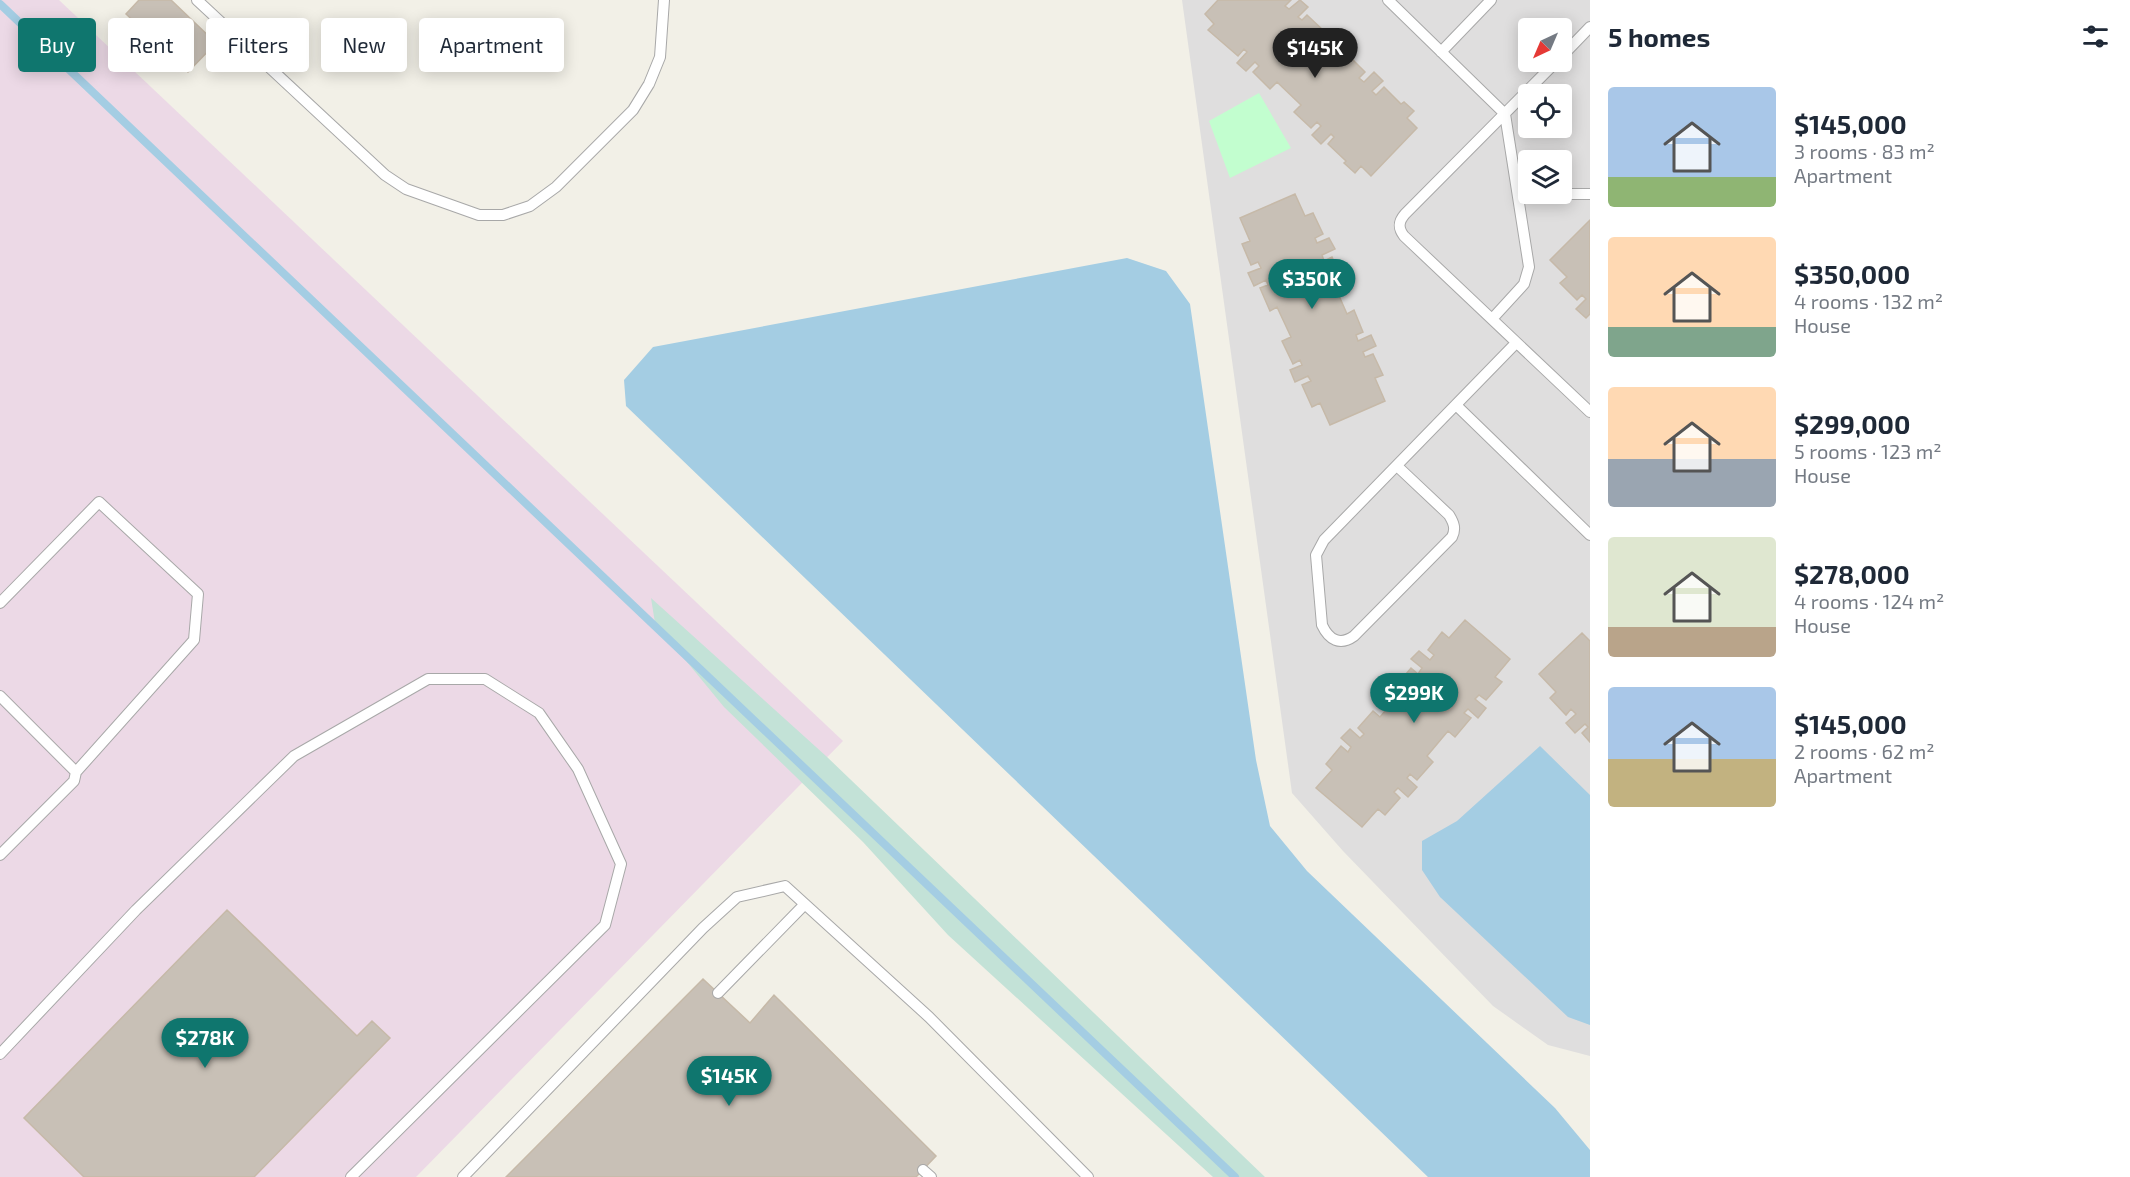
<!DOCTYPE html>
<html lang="en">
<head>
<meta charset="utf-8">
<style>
	:root { --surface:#fff; --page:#f2f2f3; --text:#1f2937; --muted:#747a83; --accent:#0f766e }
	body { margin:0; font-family:"Exo 2",sans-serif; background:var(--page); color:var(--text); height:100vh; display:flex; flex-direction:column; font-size:22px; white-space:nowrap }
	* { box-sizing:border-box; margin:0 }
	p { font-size:20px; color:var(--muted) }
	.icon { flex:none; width:33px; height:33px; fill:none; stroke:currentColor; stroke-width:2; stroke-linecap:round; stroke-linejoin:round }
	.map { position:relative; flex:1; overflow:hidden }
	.side { display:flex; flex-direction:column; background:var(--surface); width:540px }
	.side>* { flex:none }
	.top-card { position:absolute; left:18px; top:18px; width:570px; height:54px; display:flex; gap:12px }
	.needle { width:39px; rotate:224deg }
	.controls { position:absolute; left:1518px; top:18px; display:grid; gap:12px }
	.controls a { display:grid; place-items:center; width:54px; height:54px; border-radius:6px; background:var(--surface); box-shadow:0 3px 15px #0003; font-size:30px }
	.price { position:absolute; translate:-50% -51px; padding:0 14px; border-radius:21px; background:var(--accent); color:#fff; font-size:20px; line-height:39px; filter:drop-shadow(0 2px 3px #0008) }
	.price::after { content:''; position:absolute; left:50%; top:36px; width:18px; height:14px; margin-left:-9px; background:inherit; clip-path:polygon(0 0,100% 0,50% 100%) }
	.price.on { background:#222; color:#fff }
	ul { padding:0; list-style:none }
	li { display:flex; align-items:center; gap:18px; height:150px; padding:0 18px }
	li span { display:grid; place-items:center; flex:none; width:168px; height:120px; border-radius:6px; color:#555 }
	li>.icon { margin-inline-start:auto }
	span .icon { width:72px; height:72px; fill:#fffc; stroke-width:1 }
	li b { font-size:26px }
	h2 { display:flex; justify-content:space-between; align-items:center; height:72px; padding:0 18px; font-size:26px }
	.tag { padding:0 21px; border-radius:6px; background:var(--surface); box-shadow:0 3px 15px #0003; font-size:21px; line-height:54px }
	.tag.on { background:var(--accent); color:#fff }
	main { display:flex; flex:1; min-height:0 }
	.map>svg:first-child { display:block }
</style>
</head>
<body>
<main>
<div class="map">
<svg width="1590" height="1177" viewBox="0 0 1590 1177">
	<rect width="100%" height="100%" fill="#f2f0e7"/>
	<path fill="#dfdede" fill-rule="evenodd" d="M1182 0H1590V1056L1548 1045 1493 1006 1343 851 1292 793ZM1528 28H1562V62H1528ZM1528 94H1562V128H1528ZM1528 160H1562V194H1528Z"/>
	<path fill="#ecd9e6" d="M0 0H59L843 741 416 1177H0Z"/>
	<path fill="#c3e2d7" d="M651 598 826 756 1265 1177H1213L948 935 863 842 724 707 655 623Z"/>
	<path fill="#c2fecf" d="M1259 93 1291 148 1230 178 1209 121Z"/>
	<path fill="#a4cde3" d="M1127 258 1166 271 1190 304 1256 760 1270 826 1307 871 1555 1108 1590 1150V1177H1428L626 406 624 380 653 347Z
		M1540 746 1590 795V1025L1568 1017 1440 897 1422 870V841L1457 821Z"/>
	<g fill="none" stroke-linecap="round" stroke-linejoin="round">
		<path stroke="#a4cde3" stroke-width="8" d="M0 4 1235 1177"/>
	</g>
	<path fill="#c8c0b6" stroke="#c6b9a8" stroke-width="1.5" d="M139 0H171L216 43 188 72 126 14Z
		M1218 0H1291L1285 6 1289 9 1300 0 1308 7 1298 17 1302 20 1307 15 1325 32 1319 38 1343 62 1349 56 1365 72 1359 78 1364 82 1374 72 1383 81 1372 91 1376 95 1384 87 1401 104 1404 102 1414 111 1407 118 1417 128 1371 176 1361 166 1355 173 1344 163 1346 161 1328 144 1334 137 1331 134 1321 144 1312 135 1321 126 1317 122 1311 128 1294 112 1301 105 1277 82 1270 89 1253 72 1259 66 1255 62 1246 71 1237 63 1247 52 1244 49 1238 56 1208 30 1214 24 1205 14Z
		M1295 194 1305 216 1313 213 1323 234 1315 238 1317 243 1329 238 1335 249 1322 255 1324 261 1332 257 1341 278 1333 282 1347 314 1354 310 1363 332 1356 335 1358 341 1371 335 1376 346 1363 352 1365 357 1373 354 1383 375 1375 378 1385 401 1330 425 1320 403 1312 407 1302 385 1311 381 1308 376 1295 382 1290 370 1302 365 1300 360 1293 364 1282 341 1291 337 1277 307 1270 311 1260 288 1268 285 1266 280 1254 286 1248 273 1261 268 1258 262 1251 265 1242 244 1250 241 1240 218Z
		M1590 220V314L1586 318 1576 309 1586 299 1582 295 1577 300 1560 283 1567 277 1550 260Z
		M1465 620 1510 659 1495 677 1502 682 1486 700 1479 695 1475 699 1486 708 1478 718 1468 709 1464 713 1471 718 1455 737 1448 731 1427 756 1433 762 1417 780 1410 774 1407 778 1417 787 1408 797 1398 788 1394 792 1400 798 1385 815 1378 809 1362 827 1316 788 1332 770 1326 764 1341 746 1348 752 1351 747 1341 738 1350 729 1360 738 1364 734 1358 728 1373 711 1380 717 1402 691 1396 686 1411 668 1418 674 1422 668 1411 659 1419 651 1430 660 1434 655 1428 650 1442 632 1449 638Z
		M1582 633 1590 641V742L1582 733 1588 727 1585 724 1575 733 1566 723 1576 714 1571 709 1566 715 1550 698 1556 692 1539 674Z
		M227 910 357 1036 372 1021 390 1038 254 1177H84L24 1118Z
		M703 979 750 1023 774 995 936 1156 916 1177H506Z"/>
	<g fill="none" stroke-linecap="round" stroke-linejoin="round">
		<g stroke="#a8a8a8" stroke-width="12">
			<path id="lane" d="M197 0 385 175 406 189 479 215H503L530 206 556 187 633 110 649 84 660 57 664 0
				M1388 0 1505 114 1529 267 1524 284 1492 319
				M1441 52 1491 0
				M1562 56 1590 27
				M1556 62 1405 214C1398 222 1398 228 1404 236L1590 412
				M1518 194H1590
				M1456 405 1590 535
				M1397 466 1449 515C1454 523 1456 529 1452 537L1354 636C1340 646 1329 640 1322 625L1316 555 1324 540 1516 343
				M0 603 99 502 198 594 194 640 76 772
				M0 696 76 772 74 781 0 855
				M718 993 805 904
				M0 1054 136 910 294 756 428 679H485L539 713 578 769 621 864 605 925 351 1177
				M923 1170 931 1177
				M463 1177 703 928 737 897 785 886 929 1017 1088 1177"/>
		</g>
		<use href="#lane" stroke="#fff" stroke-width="10"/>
	</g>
</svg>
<div class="controls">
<a><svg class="needle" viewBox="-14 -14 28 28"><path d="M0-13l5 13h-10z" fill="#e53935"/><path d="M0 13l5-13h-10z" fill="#747a83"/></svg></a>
<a><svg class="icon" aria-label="locate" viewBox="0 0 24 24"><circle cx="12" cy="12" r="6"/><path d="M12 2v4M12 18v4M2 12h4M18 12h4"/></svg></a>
<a><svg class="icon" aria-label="layers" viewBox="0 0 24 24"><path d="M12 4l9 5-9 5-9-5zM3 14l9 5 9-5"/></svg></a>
</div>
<b class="price on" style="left:1315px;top:79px">$145K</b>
<b class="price" style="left:1312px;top:310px">$350K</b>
<b class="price" style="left:1414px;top:724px">$299K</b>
<b class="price" style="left:205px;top:1069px">$278K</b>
<b class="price" style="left:729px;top:1107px">$145K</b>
<div class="top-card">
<a class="tag on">Buy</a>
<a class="tag">Rent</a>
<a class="tag">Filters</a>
<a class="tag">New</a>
<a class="tag">Apartment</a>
</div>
</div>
<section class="side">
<h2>5 homes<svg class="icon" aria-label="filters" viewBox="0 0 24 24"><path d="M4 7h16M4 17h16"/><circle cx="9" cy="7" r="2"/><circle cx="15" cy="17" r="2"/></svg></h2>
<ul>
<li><span style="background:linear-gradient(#a9c7e8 75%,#8fb573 0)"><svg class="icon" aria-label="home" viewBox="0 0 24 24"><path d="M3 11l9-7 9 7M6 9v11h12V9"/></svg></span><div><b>$145,000</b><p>3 rooms · 83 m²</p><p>Apartment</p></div></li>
<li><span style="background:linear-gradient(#ffd9b3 75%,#7fa58c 0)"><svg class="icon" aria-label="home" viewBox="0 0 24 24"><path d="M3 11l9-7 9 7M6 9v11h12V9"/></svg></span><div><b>$350,000</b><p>4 rooms · 132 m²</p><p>House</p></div></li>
<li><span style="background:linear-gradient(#ffd9b3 60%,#9aa5b1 0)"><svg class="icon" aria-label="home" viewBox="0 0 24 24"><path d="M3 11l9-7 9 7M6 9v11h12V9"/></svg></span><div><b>$299,000</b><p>5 rooms · 123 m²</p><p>House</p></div></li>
<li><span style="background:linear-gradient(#dfe7d0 75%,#b9a48a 0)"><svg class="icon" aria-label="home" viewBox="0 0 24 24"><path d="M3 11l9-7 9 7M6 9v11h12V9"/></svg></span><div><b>$278,000</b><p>4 rooms · 124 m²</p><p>House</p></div></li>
<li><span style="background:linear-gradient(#a9c7e8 60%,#c2b280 0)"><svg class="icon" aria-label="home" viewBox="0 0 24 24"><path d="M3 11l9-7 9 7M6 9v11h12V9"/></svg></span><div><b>$145,000</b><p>2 rooms · 62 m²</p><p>Apartment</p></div></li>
</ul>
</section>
</main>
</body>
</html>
